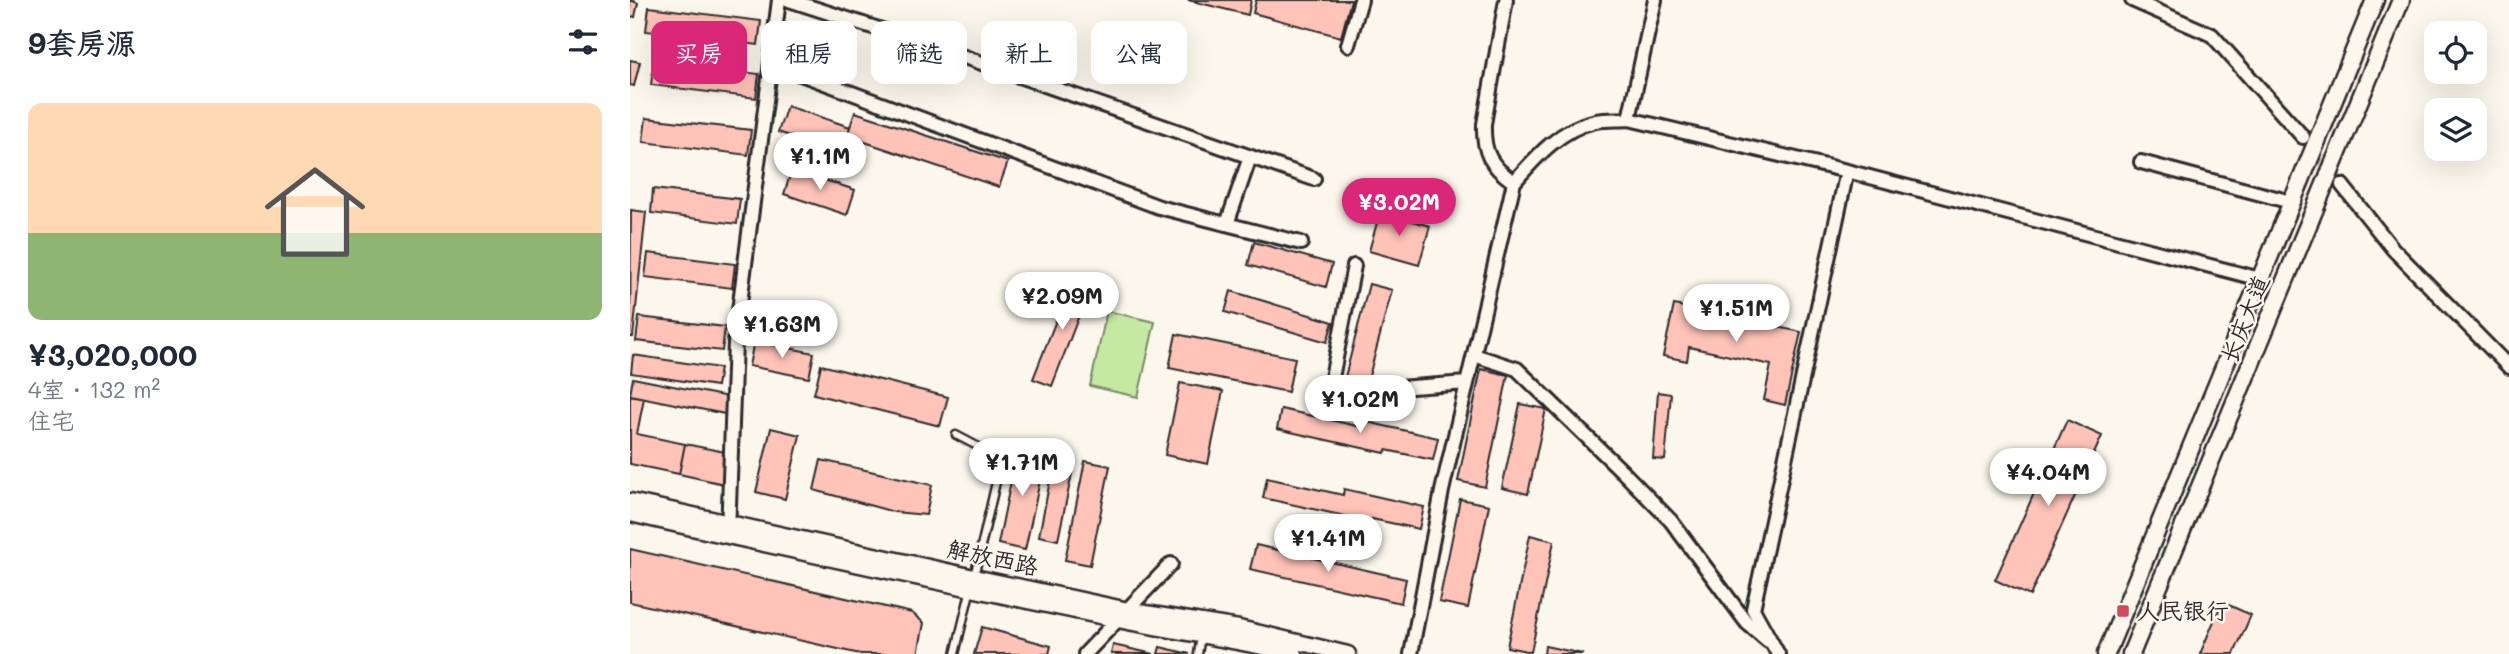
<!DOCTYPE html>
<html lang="zh">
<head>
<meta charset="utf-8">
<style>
	:root { --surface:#fff; --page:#f6f6f7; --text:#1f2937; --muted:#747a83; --line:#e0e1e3; --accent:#db2777 }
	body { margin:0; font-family:Mali,"LXGW WenKai TC",sans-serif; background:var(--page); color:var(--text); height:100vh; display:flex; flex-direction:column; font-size:26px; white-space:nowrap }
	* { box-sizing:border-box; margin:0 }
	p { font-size:23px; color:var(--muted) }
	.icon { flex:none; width:38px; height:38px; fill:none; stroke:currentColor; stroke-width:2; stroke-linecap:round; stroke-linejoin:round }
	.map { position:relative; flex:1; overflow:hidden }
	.details { display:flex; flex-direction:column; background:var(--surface); width:630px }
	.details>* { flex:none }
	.banner { position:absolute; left:21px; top:21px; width:665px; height:63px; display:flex; gap:14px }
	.fabs { position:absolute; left:1794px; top:21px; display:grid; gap:14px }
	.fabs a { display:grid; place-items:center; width:63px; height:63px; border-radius:14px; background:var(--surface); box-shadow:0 7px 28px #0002; font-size:35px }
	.price { position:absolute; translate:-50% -60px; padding:0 16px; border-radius:24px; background:#fff; color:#222; font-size:23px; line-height:46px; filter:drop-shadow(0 2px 4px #0008) }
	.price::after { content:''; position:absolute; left:50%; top:42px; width:21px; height:16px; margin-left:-10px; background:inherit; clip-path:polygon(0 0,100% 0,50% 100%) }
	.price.active { background:var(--accent); color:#fff }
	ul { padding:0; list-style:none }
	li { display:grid; align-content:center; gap:14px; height:371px; padding:0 28px }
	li+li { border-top:2px solid var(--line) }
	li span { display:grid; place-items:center; height:217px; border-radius:14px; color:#555 }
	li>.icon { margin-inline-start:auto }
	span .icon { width:126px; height:126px; fill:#fffc; stroke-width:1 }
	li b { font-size:30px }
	h2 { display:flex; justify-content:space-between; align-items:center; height:84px; padding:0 28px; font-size:30px }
	.tag { padding:0 24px; border-radius:14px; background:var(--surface); box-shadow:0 7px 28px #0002; font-size:24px; line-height:63px }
	.tag.active { background:var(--accent); color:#fff }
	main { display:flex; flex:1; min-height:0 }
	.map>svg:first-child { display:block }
</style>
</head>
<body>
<main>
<section class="details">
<h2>9套房源<svg class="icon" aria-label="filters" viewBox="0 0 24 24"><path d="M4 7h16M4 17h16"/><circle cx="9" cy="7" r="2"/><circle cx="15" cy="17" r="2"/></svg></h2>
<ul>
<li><span style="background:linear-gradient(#ffd9b3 60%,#8fb573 0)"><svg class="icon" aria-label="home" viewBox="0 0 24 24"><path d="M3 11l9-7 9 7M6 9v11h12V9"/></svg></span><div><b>¥3,020,000</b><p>4室 · 132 m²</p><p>住宅</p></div></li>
</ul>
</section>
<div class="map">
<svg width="1879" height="654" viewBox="0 0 1879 654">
	<rect width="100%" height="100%" fill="#fbf7ec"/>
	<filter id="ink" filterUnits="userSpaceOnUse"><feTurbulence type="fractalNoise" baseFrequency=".0143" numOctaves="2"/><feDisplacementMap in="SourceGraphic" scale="14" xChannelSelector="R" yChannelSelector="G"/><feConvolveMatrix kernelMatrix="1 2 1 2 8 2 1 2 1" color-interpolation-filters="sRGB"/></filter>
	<g filter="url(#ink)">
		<path fill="#c5e8a2" stroke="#788a66" stroke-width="2" d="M477 311 525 322 508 397 460 386Z"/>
		<path fill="#ffc3b8" stroke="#2b2b2b" stroke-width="2" d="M0 0 8 3 5 17 0 16Z
			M558 0H621L618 15Z
			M626 0H721L711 37 623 13Z
			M19 7 131 21 128 45 16 31Z
			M0 60 10 62 4 86 0 85Z
			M24 61 129 74 126 98 21 85Z
			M157 106 220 127 211 153 148 132Z
			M225 112 378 162 369 187 217 136Z
			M16 118 121 130 118 155 13 142Z
			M162 169 225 190 217 215 154 194Z
			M23 189 110 199 107 224 21 213Z
			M1 210 16 212 3 337H0Z
			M750 212 800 226 789 265 739 251Z
			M624 242 702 264 696 287 618 265Z
			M18 253 105 264 102 288 15 277Z
			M443 277 461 284 422 386 403 379Z
			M739 284 762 290 737 384 715 377Z
			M601 291 703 322 697 342 595 312Z
			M1044 305 1171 332 1155 405 1134 400 1141 365 1059 347 1057 361 1033 356Z
			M9 317 95 327 92 351 6 341Z
			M546 334 665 358 658 392 539 368Z
			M124 341 184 353 179 378 119 366Z
			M3 355 90 368 87 386 1 373Z
			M191 365 318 397 310 426 184 394Z
			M851 369 878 375 855 487 828 481Z
			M3 378 98 397 95 414 0 395Z
			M550 383 593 391 578 464 535 455Z
			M1028 392 1041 394 1035 460 1023 459Z
			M0 395 14 398 7 434 55 444 49 474 0 464Z
			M890 404 916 409 898 494 872 488Z
			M651 409 727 426 728 420 808 438 803 460 756 450 755 453 647 429Z
			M1437 420 1472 436 1400 596 1365 580Z
			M141 428 170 435 155 499 126 492Z
			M55 444 100 453 94 484 49 474Z
			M388 447 416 453 395 550 368 544Z
			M425 455 445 459 428 540 409 536Z
			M191 460 302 485 296 515 264 512 184 490Z
			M455 461 480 466 460 565 435 560Z
			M637 478 713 495 714 489 794 507 789 529 742 519V522L633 498Z
			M830 499 859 505 838 608 809 602Z
			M900 535 924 541 901 652 877 647Z
			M626 545 776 579 771 603 620 569Z
			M0 549 282 613 294 623 288 654H230L0 602Z
			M1592 602 1621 615 1604 654H1570Z
			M352 627 421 646 419 654H344Z
			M483 645 524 654H481Z
			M915 646 953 654H914Z
			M530 647 560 654H528Z"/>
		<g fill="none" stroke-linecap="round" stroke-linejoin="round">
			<path stroke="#d1cec5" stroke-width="12" stroke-dasharray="12 6" stroke-linecap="butt" d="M1679 144 1712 185"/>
			<g stroke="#2b2b2b" stroke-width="11">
				<path id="service" d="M326 435 364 455 370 465 344 577
					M325 654 341 588
					M568 654 571 636"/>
			</g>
			<g stroke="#2b2b2b" stroke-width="18">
				<path id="minor" d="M159 0 323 53 684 179
					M876 0 854 124C853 152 860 166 884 182
					M1502 0 1582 35 1673 137
					M718 45 731 0
					M141 63 529 207 671 243
					M999 119 1025 0
					M1511 162 1661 202
					M1712 185 1763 249 1879 367
					M597 224 620 157
					M724 266 699 393 837 383
					M844 355 887 369 993 472 1041 521 1117 623 1138 641
					M98 533 105 342 149 0
					M455 654 541 564
					M781 654 812 491 884 182C906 157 931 128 966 121 977 119 989 120 999 119L1217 171 1630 279
					M1148 654 1123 609 1217 171"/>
			</g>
			<g stroke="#2b2b2b" stroke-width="19">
				<path id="tertiary" d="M0 501 344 577 503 611 609 628 718 654
					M0 514C162 551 325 586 488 620 547 632 606 640 665 654"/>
			</g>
			<g stroke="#2b2b2b" stroke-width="21">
				<path id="secondary" d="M1476 654 1745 0
					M1501 654 1771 0"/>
			</g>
			<use href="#service" stroke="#fbf7ec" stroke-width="6"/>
			<use href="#minor" stroke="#fbf7ec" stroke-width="12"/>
			<use href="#tertiary" stroke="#fbf7ec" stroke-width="14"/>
			<use href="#secondary" stroke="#fbf7ec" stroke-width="16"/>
		</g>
	</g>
	<rect fill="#d1495b" stroke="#fbf7ec" stroke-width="2.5" x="1486" y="604" width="14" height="14" rx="3.5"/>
	<g text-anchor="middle" stroke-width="5" stroke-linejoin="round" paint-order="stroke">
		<g font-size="23" fill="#2b2b2b" stroke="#fbf7ec">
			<text transform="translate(1615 319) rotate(-68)" y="8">长庆大道</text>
			<text transform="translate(363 558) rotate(12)" y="8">解放西路</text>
		</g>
		<g font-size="23" fill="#2b2b2b" stroke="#fbf7ec" text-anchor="start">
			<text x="1507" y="619">人民银行</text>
		</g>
	</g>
</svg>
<div class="fabs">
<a><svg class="icon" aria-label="locate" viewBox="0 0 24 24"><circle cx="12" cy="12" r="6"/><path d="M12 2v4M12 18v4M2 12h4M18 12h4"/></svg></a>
<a><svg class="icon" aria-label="layers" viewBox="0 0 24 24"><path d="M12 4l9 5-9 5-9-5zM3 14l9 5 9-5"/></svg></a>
</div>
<b class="price" style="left:190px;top:192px">¥1.1M</b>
<b class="price active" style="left:769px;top:238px">¥3.02M</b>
<b class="price" style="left:432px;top:332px">¥2.09M</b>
<b class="price" style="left:1106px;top:344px">¥1.51M</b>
<b class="price" style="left:152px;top:360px">¥1.63M</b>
<b class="price" style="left:730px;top:435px">¥1.02M</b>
<b class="price" style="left:392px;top:498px">¥1.71M</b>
<b class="price" style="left:1418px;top:508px">¥4.04M</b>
<b class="price" style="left:698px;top:574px">¥1.41M</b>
<div class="banner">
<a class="tag active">买房</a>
<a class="tag">租房</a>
<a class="tag">筛选</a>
<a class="tag">新上</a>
<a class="tag">公寓</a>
</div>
</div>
</main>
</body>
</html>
